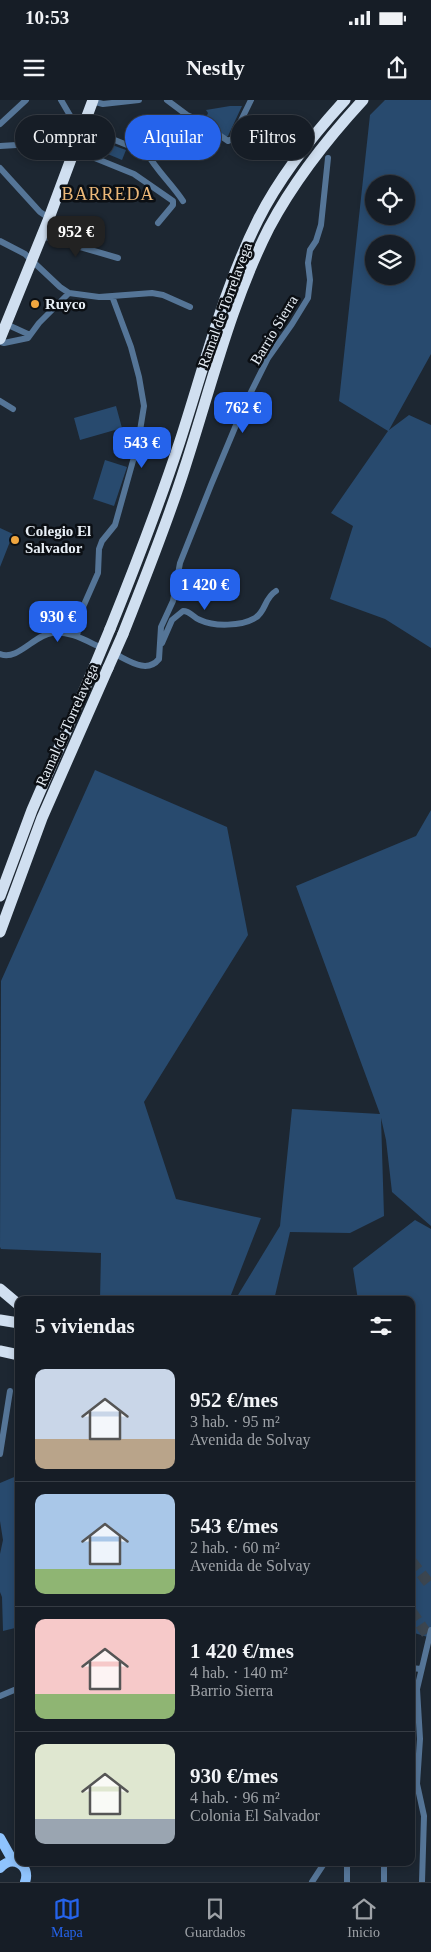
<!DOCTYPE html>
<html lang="es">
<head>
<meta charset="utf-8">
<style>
	:root { --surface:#161d26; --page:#1f262e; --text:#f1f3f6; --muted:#9ea2a7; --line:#353b43; --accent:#2563eb }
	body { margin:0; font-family:"Times New Roman",serif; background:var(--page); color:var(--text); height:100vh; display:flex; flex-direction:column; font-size:19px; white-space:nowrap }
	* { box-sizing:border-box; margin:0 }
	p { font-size:16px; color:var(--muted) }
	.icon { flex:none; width:28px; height:28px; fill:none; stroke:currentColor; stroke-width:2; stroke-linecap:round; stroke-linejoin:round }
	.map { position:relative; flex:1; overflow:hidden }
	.sheet { position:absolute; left:15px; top:1196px; width:400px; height:570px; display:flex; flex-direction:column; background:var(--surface); border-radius:10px; box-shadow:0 2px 8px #0003,0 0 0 1px var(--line) }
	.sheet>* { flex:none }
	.top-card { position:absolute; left:15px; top:15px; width:401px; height:45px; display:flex; gap:10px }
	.fabs { position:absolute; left:365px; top:75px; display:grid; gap:10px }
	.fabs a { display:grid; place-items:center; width:50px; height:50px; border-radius:50%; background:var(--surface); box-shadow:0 2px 8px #0003,0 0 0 1px var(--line); font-size:25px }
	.price { position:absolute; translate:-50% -42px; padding:0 11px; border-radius:10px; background:var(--accent); color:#fff; font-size:16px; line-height:32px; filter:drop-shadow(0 1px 2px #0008) }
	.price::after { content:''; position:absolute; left:50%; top:30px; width:15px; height:11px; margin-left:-8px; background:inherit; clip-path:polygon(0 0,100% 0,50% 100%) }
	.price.current { background:#222; color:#fff }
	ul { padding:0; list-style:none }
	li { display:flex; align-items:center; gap:15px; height:125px; padding:0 20px }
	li+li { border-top:1px solid var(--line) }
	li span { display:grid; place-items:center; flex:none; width:140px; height:100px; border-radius:10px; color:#555 }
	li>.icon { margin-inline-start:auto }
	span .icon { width:60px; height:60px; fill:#fffc; stroke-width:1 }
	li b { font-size:21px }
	h2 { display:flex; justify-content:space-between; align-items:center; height:60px; padding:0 20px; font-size:21px }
	.chip { padding:0 18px; border-radius:22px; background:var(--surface); box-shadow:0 2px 8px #0003,0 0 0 1px var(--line); font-size:18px; line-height:45px }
	.chip.current { background:var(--accent); color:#fff }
	.status { display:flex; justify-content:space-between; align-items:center; height:35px; padding:0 25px; background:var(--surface); direction:ltr }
	.status svg { height:14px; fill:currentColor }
	header { display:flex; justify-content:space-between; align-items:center; height:65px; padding:0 20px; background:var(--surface); font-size:22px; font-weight:700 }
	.tabs { display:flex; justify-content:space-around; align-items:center; height:70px; border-top:1px solid var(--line); background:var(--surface); font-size:14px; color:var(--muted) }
	.tabs a { display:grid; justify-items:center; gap:2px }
	.tabs .current { color:var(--accent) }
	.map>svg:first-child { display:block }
</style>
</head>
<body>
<div class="status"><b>10:53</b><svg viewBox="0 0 49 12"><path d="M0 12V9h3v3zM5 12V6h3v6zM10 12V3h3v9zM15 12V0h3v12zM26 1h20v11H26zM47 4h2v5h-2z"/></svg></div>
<header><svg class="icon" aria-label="menu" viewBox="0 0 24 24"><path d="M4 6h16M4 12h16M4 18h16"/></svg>Nestly<svg class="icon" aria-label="share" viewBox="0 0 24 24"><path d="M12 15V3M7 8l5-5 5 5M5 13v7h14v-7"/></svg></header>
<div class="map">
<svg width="431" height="1782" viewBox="0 0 431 1782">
	<rect width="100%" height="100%" fill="#1d2732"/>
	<path fill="#284a6e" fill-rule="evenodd" d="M385 0H431V254L389 330 409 315 431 325V548L385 519 330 499 353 426 331 413 388 331 339 301 370 15ZM374 84H406V116H374ZM374 144H406V176H374Z
		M230 6H242L228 36 226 37 205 20 208 13 206 10Z
		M90 37 126 50 122 60 86 45Z
		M116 306 122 328 80 340 74 318Z
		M105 360 127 367 114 406 93 399Z
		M0 428 13 434 0 467Z
		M95 670 227 727 248 835 144 1002 176 1099 261 1118 229 1200H100L101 1153 1 1149 0 1147 1 881Z
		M431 710V1126L392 1092 386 1040 381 1018 384 1116 350 1133 290 1132 274 1200H235L280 1126 292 1009 380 1014 296 786 416 736Z
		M415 1120 431 1129V1538L411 1532V1200H358L353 1168Z
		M19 1375V1527L3 1531 2 1497 0 1492V1454L3 1440 0 1421V1383Z
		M411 1572 415 1576 412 1593 416 1625 413 1679 411 1680Z"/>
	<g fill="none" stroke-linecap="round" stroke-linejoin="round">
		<path stroke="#3b454f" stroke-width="11" stroke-dasharray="11 5.5" stroke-linecap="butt" d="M411 1461 431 1486
			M411 1511 431 1540"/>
		<path stroke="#557597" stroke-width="6" d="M61 0 75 24 147 53C156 70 172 84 183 101
			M167 0 187 15 196 19 228 41 232 39 251 0
			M92 1 103 4 139 0
			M0 24 26 0
			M0 46 33 44 75 24
			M75 50 134 74 173 101V105L158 123
			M0 68 40 112 49 118
			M42 136 118 158
			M0 141 25 154 60 187 69 193 99 197 152 193 163 195 190 207
			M6 224 30 235
			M0 242 4 243 28 238 39 223 69 193
			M0 301 13 309
			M77 536 83 507 98 473 99 449 102 441 115 425 138 343 144 306 139 277 131 247 112 196
			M162 543 172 520 183 511C191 511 193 518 200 520 215 527 241 526 255 518 266 512 264 498 276 491
			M113 553C127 559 146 575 159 559L161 527 173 501 180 463 211 385 244 306 268 258 292 224 308 198 310 180 308 163 310 150 316 141 321 125 328 58
			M0 554C18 561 34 535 52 533 70 530 88 542 104 549
			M0 1354 10 1291
			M411 1568 421 1569
			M0 1596 19 1588
			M347 1762V1782
			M312 1782 325 1762
			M384 1782V1762
			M422 1782 424 1716 417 1684 420 1639 417 1589 431 1530"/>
		<path stroke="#8fc3fd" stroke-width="10" d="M0 1738 13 1761
			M0 1768C12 1754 31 1765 25 1782"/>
		<path stroke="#d0dff0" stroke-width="11" d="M0 239 49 118 93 0
			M110 529C135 467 159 405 180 341 204 267 223 190 258 120 280 76 312 36 345 0
			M123 534C145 478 167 424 185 367 211 287 231 203 269 128 294 81 327 39 363 0
			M0 796 32 710 95 565
			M0 832 42 718 108 568
			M0 1189 19 1205
			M0 1220 19 1223
			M0 1251 19 1255"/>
		<path stroke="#d0dff0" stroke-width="11" d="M95 565 110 529
			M108 568 123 534"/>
	</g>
	<g fill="#f0a63f" stroke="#0b0f14" stroke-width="2">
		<circle cx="35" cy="204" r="5"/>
		<circle cx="15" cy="440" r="5"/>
	</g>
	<g text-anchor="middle" stroke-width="5" stroke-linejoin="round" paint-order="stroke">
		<g font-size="15" font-weight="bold" fill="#e7eef5" stroke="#0b0f14" text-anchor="start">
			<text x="45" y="209">Ruyco</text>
			<text x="25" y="436">Colegio El<tspan x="25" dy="17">Salvador</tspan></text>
		</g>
		<g font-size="15" fill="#e7eef5" stroke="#0b0f14">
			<text transform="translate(225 205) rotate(-70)" y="5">Ramal de Torrelavega</text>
			<text transform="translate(274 230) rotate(-59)" y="5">Barrio Sierra</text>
			<text transform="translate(67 625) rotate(-66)" y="5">Ramal de Torrelavega</text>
		</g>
		<g font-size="18" letter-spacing="1" fill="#ecb879" stroke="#0b0f14">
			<text x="108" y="100">BARREDA</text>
		</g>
	</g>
</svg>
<div class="fabs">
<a><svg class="icon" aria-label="locate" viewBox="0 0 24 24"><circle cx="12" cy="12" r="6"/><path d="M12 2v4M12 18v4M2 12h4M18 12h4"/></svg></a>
<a><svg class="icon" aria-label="layers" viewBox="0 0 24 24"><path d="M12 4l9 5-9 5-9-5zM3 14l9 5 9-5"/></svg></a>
</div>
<b class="price current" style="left:76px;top:158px">952 €</b>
<b class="price" style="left:243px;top:334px">762 €</b>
<b class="price" style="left:142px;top:369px">543 €</b>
<b class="price" style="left:205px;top:511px">1 420 €</b>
<b class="price" style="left:58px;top:543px">930 €</b>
<div class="top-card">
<a class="chip">Comprar</a>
<a class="chip current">Alquilar</a>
<a class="chip">Filtros</a>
</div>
<section class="sheet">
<h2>5 viviendas<svg class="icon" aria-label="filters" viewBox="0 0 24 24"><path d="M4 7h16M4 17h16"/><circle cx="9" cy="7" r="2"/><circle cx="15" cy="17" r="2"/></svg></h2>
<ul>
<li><span style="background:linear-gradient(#c9d6e8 70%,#b9a48a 0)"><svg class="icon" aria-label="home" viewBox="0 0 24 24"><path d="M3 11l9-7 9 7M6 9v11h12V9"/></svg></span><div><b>952 €/mes</b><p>3 hab. · 95 m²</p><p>Avenida de Solvay</p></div></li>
<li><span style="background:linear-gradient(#a9c7e8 75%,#8fb573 0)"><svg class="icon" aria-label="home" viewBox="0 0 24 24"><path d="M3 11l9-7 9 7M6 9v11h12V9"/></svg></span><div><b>543 €/mes</b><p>2 hab. · 60 m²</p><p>Avenida de Solvay</p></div></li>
<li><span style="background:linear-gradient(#f6c9c9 75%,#8fb573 0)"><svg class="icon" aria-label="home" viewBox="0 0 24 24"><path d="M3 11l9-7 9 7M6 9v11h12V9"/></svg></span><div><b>1 420 €/mes</b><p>4 hab. · 140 m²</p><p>Barrio Sierra</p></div></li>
<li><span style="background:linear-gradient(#dfe7d0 75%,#9aa5b1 0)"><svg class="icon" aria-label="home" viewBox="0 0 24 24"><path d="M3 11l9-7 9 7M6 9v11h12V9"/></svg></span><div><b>930 €/mes</b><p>4 hab. · 96 m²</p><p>Colonia El Salvador</p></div></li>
</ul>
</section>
</div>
<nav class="tabs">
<a class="current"><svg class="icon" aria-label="map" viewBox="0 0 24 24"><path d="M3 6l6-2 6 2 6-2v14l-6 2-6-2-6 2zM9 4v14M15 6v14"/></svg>Mapa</a>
<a><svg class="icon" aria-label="saved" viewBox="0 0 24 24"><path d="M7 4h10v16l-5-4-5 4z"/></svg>Guardados</a>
<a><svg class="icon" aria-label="home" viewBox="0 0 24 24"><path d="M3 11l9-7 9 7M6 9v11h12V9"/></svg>Inicio</a>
</nav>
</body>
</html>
